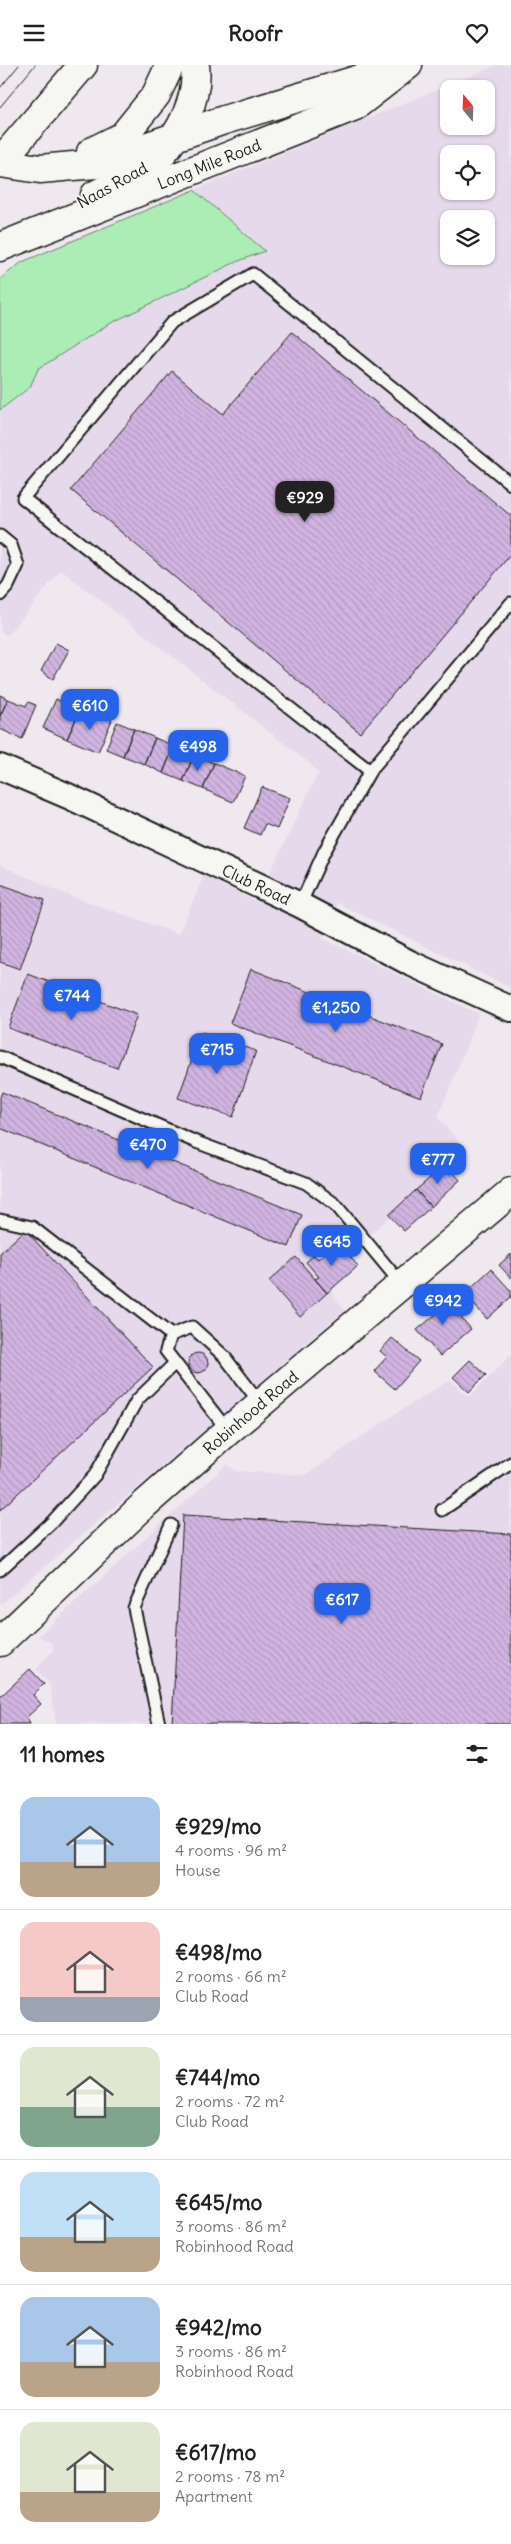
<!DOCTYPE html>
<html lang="en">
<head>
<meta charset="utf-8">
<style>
	:root { --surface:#fff; --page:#f2f2f2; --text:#202124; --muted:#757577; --line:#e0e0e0; --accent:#2563eb }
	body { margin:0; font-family:Delius,sans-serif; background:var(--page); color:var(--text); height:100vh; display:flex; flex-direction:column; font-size:19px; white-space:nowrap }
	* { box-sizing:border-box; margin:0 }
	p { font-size:16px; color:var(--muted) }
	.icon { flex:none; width:28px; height:28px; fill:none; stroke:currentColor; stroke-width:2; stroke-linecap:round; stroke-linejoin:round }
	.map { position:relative; height:1659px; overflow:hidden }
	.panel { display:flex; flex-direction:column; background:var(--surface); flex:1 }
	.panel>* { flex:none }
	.needle { width:32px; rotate:341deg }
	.buttons { position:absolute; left:440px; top:15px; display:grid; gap:10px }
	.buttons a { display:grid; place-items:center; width:55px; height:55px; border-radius:10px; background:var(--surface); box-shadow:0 1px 4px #0004; font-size:25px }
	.price { position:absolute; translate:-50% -42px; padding:0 11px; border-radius:10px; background:var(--accent); color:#fff; font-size:16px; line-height:32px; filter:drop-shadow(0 1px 2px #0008) }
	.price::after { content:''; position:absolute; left:50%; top:30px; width:15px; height:11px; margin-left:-8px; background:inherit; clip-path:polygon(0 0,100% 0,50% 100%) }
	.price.selected { background:#222; color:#fff }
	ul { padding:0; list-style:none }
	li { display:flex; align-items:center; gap:15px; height:125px; padding:0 20px }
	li+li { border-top:1px solid var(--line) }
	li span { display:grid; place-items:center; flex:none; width:140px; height:100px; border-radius:15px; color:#555 }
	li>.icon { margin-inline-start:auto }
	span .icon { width:60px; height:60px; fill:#fffc; stroke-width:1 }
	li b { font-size:21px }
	h2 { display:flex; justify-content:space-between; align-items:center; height:60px; padding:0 20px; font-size:21px }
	header { display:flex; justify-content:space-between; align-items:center; height:65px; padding:0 20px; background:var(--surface); font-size:22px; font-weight:700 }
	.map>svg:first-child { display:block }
</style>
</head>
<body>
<header><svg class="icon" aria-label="menu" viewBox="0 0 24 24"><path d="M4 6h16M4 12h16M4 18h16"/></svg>Roofr<svg class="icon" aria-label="heart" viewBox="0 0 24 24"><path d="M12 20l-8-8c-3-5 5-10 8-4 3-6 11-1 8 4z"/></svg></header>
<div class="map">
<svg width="511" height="1659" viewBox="0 0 511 1659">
	<defs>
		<pattern id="building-back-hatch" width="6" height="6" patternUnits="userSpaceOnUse" patternTransform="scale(1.25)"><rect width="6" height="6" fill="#d1b4e1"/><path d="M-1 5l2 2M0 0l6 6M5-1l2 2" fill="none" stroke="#b39ac0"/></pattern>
	</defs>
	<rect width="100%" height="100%" fill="#efe9ef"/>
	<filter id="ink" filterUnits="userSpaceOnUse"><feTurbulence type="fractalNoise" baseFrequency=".02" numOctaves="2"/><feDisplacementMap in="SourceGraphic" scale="10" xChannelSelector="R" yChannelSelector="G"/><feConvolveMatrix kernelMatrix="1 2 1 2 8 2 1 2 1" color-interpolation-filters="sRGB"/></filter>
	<g filter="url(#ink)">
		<path fill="#e6d9eb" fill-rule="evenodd" d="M497 0H511V923L337 838 322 873 479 949 438 1053 467 1085 348 1189 337 1177 318 1194 314 1190 307 1197 345 1245 0 1540V800L63 828 179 869 204 810 256 837 318 708 308 697 61 505 7 571 0 565V345L30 322 38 304 109 259 236 197 264 186 194 125ZM449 24H486V61H449ZM449 89H486V126H449ZM449 154H486V191H449Z
			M511 1290V1659H56L50 1620 36 1604 53 1586V1579L38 1571 227 1399 235 1406 306 1410 398 1347 451 1315 469 1332Z"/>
		<path fill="#acedb5" stroke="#648468" d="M194 125 265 186 236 197 109 259 38 304 30 322 0 345V214L22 197Z"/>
		<path fill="url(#building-back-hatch)" stroke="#1c1c1c" d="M292 267 511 451V489L360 668 71 425 172 306 223 349Z
			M56 578 69 585 53 614 41 606Z
			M0 630 8 634 0 651Z
			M8 634 26 641 28 637 36 640 22 674 0 664V651Z
			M56 634 80 645 67 674 43 663Z
			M80 645 100 654 102 650 112 655 98 687 67 674Z
			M117 657 134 664 123 691 106 684Z
			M134 664 155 673 144 699 123 691Z
			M155 673 174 681 163 708 144 699Z
			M174 681 194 690 183 716 163 708Z
			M194 690 214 698 203 724 183 716Z
			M214 698 245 711 233 737 203 724Z
			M262 722 290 733 277 764 265 759 260 770 244 763Z
			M0 819 45 835 20 904 0 897Z
			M251 904 442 979 421 1032 230 958Z
			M28 909 137 950 117 1003 8 963Z
			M202 967 256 986 233 1052 178 1033Z
			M2 1027 302 1150 289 1182 0 1063V1032Z
			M446 1099 460 1115 431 1142 416 1125Z
			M416 1125 431 1142 404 1166 389 1150Z
			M25 1165 153 1302 0 1445V1188Z
			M337 1177 358 1201 327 1228 315 1214 319 1212 306 1197 314 1190 318 1194Z
			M511 1189V1213L499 1200Z
			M296 1192 327 1228 300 1252 269 1216Z
			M491 1204 511 1226V1232L487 1254 464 1229Z
			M441 1229 471 1264 440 1291 417 1265 435 1250 427 1241Z
			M392 1273 419 1296 395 1324 374 1306 387 1292 380 1286Z
			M188 1298a10 10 0 1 1 20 0a10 10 0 1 1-20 0Z
			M470 1295 486 1310 469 1327 453 1312Z
			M183 1450 511 1469V1659H172Z
			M30 1604 44 1619 33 1630 41 1639 27 1652 30 1659H0V1632Z"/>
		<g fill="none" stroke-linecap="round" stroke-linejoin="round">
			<g stroke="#1c1c1c" stroke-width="15">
				<path id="service" d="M0 471 11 480 18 500 8 521 0 530
					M370 706 23 433 172 257 253 209 511 419
					M300 840 324 787 370 706 511 538
					M0 992 196 1077 306 1118 335 1139 403 1221
					M0 1155 32 1162 171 1270
					M228 1366 166 1286 171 1270 192 1262 224 1291 260 1338
					M442 1445 511 1398
					M0 1505 52 1457 95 1410 137 1335 175 1298
					M159 1659 134 1543 171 1460"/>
			</g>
			<g stroke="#1c1c1c" stroke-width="28">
				<g id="minor">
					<path id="s1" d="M0 702 68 731 300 840 410 898 511 944"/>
				</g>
			</g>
			<g stroke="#1c1c1c" stroke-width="31">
				<g id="tertiary">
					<path id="s2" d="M0 1577 145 1439 228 1366 511 1127"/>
				</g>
			</g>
			<g stroke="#1c1c1c" stroke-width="31">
				<g id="secondary">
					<path d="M91 87 123 71 156 30 170 0"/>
					<path d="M0 97 83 0"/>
					<path d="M0 98 40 104 96 99 224 55 393 4"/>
					<path d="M95 130C114 120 145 107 159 92 181 68 199 33 195 0"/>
					<path id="s3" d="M0 182 355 41 408 0"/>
				</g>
			</g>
			<use href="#service" stroke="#f6f6f2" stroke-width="11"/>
			<use href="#minor" stroke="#f6f6f2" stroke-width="24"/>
			<use href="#tertiary" stroke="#f6f6f2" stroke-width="28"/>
			<use href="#secondary" stroke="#f6f6f2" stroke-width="28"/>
			<path stroke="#1c1c1c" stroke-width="1" d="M0 23 19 0
				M0 42 35 0"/>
		</g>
	</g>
	<g text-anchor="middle" stroke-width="4" stroke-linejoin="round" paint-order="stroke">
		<g font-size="16" fill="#1c1c1c" stroke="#f6f6f2">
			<text dy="6" stroke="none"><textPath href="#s3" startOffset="225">Long Mile Road</textPath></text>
			<text transform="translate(112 120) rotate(-29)" y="6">Naas Road</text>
			<text dy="6" stroke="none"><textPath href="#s1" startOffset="282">Club Road</textPath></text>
			<text dy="6" stroke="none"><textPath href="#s2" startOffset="340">Robinhood Road</textPath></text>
		</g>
	</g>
</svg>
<div class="buttons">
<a><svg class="needle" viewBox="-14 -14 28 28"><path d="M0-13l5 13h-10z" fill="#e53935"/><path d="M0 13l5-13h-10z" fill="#757577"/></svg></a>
<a><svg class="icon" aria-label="locate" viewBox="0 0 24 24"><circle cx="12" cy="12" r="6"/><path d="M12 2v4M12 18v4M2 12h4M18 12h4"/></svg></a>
<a><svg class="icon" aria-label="layers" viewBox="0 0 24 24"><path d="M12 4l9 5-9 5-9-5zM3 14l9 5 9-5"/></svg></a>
</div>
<b class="price selected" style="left:305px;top:458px">€929</b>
<b class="price" style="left:90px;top:666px">€610</b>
<b class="price" style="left:198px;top:707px">€498</b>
<b class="price" style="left:72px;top:956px">€744</b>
<b class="price" style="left:336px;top:968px">€1,250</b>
<b class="price" style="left:217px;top:1010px">€715</b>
<b class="price" style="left:148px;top:1105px">€470</b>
<b class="price" style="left:438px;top:1120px">€777</b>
<b class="price" style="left:332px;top:1202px">€645</b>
<b class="price" style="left:443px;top:1261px">€942</b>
<b class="price" style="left:342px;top:1560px">€617</b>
</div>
<section class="panel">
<h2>11 homes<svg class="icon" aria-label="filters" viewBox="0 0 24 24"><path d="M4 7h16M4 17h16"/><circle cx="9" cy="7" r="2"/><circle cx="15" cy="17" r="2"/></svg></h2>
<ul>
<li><span style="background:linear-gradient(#a9c7e8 65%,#b9a48a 0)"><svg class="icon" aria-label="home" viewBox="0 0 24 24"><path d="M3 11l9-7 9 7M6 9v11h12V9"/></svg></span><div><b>€929/mo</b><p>4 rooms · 96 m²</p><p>House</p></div></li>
<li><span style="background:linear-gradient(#f6c9c9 75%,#9aa5b1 0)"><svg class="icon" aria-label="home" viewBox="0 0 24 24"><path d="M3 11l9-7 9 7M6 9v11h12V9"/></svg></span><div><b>€498/mo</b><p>2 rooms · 66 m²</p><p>Club Road</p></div></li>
<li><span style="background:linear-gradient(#dfe7d0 60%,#7fa58c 0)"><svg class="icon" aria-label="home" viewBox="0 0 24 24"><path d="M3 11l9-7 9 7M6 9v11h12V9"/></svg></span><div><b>€744/mo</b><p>2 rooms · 72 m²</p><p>Club Road</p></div></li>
<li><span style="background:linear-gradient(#bfe0f5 65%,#b9a48a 0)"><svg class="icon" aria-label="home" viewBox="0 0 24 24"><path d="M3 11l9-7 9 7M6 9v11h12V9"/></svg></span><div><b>€645/mo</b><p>3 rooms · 86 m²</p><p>Robinhood Road</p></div></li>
<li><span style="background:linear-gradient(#a9c7e8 65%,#b9a48a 0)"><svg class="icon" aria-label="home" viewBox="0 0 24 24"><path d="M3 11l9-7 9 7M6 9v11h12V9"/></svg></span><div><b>€942/mo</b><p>3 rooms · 86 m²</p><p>Robinhood Road</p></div></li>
<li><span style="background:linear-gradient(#dfe7d0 70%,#b9a48a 0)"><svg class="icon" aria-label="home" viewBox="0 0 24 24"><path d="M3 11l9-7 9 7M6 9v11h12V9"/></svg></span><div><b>€617/mo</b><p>2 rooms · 78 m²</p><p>Apartment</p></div></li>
</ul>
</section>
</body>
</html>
